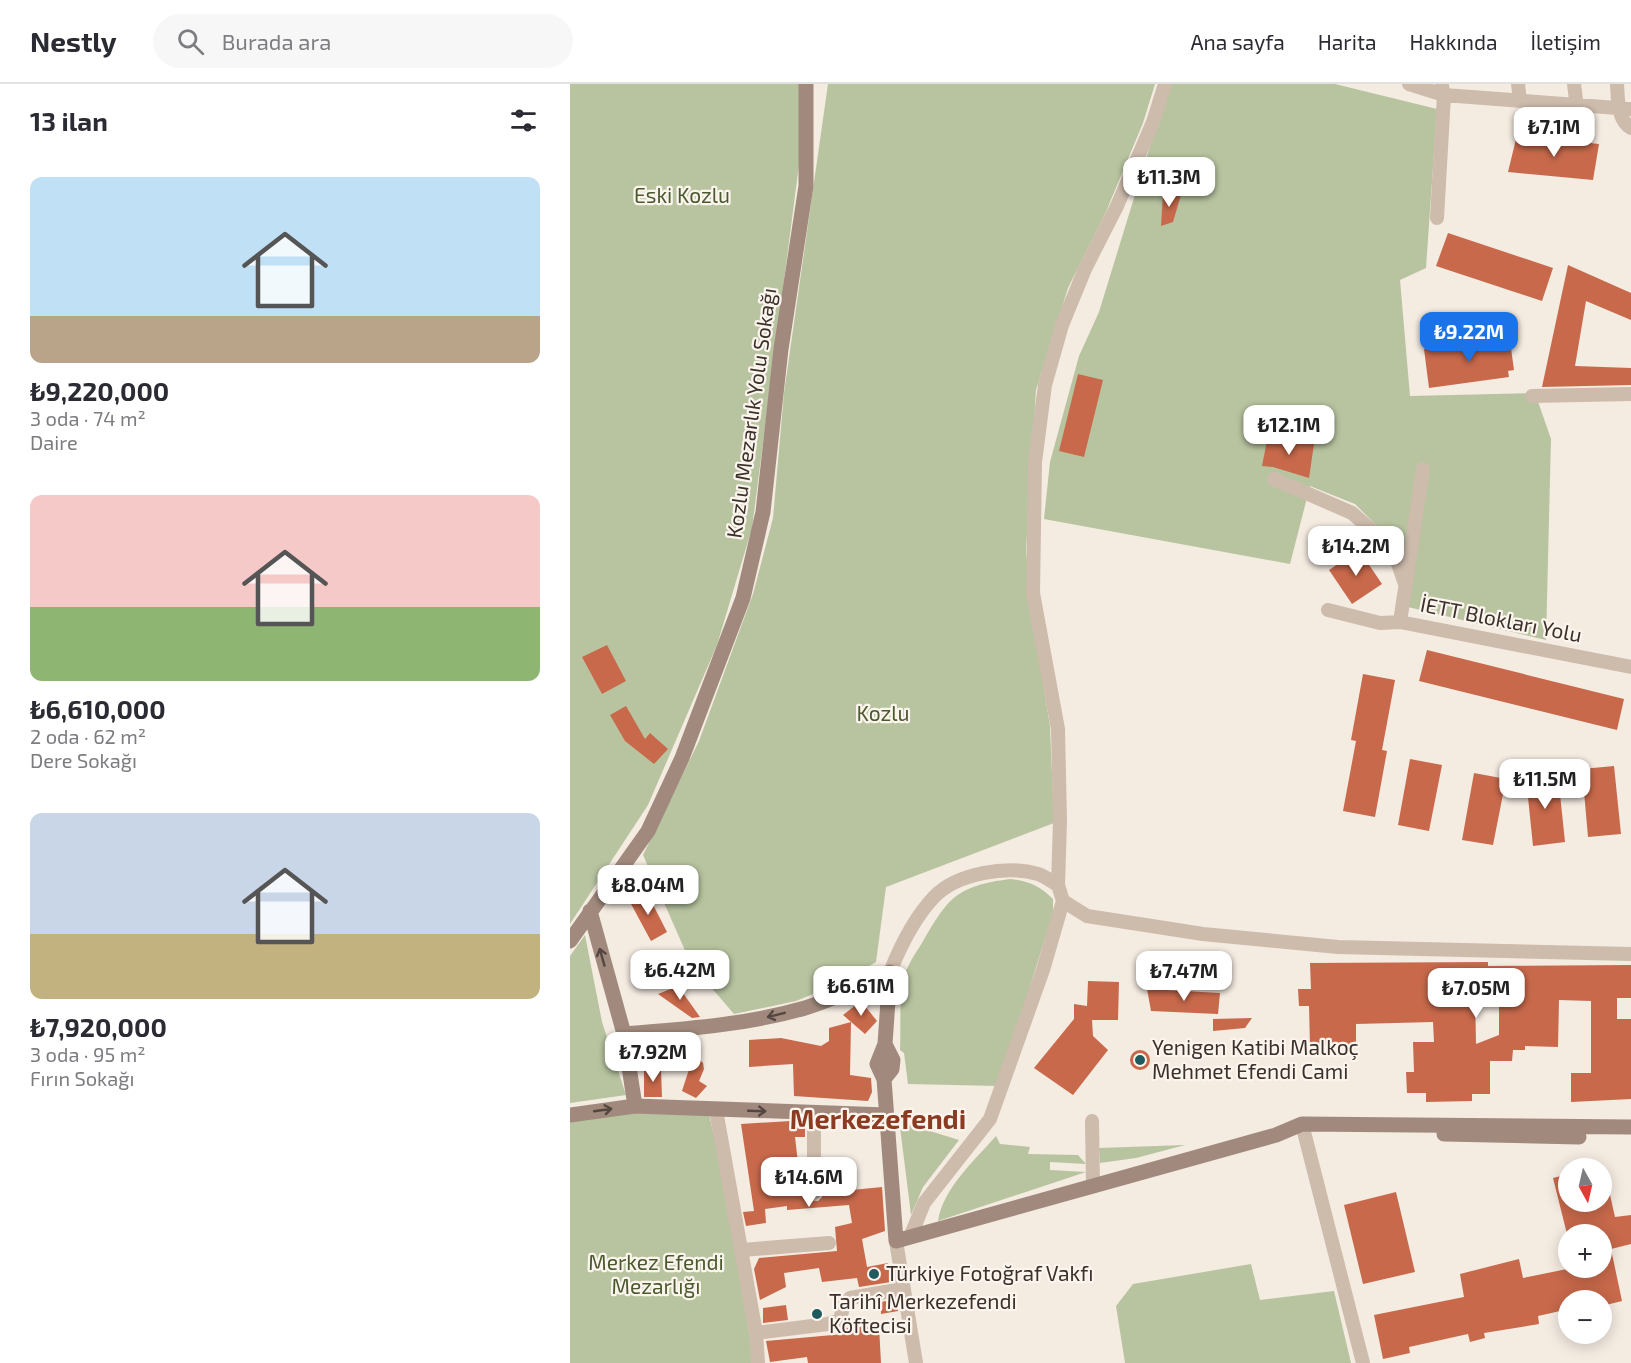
<!DOCTYPE html>
<html lang="tr">
<head>
<meta charset="utf-8">
<style>
	:root { --surface:#fff; --page:#f7f7f7; --text:#2b2b33; --muted:#7c7c81; --line:#e1e1e2; --accent:#1a73e8 }
	body { margin:0; font-family:"Exo 2",sans-serif; background:var(--page); color:var(--text); height:100vh; display:flex; flex-direction:column; font-size:22px; white-space:nowrap }
	* { box-sizing:border-box; margin:0 }
	p { font-size:20px; color:var(--muted) }
	.icon { flex:none; width:33px; height:33px; fill:none; stroke:currentColor; stroke-width:2; stroke-linecap:round; stroke-linejoin:round }
	.map { position:relative; flex:1; overflow:hidden }
	.side { display:flex; flex-direction:column; background:var(--surface); width:570px }
	.side>* { flex:none }
	.needle { width:39px; rotate:172deg }
	.fabs { position:absolute; left:988px; top:1074px; display:grid; gap:12px }
	.fabs a { display:grid; place-items:center; width:54px; height:54px; border-radius:50%; background:var(--surface); box-shadow:0 3px 15px #0003; font-size:30px }
	.price { position:absolute; translate:-50% -51px; padding:0 14px; border-radius:12px; background:#fff; color:#222; font-size:20px; line-height:39px; filter:drop-shadow(0 2px 3px #0008) }
	.price::after { content:''; position:absolute; left:50%; top:36px; width:18px; height:14px; margin-left:-9px; background:inherit; clip-path:polygon(0 0,100% 0,50% 100%) }
	.price.selected { background:var(--accent); color:#fff }
	ul { padding:0; list-style:none }
	li { display:grid; align-content:center; gap:12px; height:318px; padding:0 30px }
	li span { display:grid; place-items:center; height:186px; border-radius:12px; color:#555 }
	li>.icon { margin-inline-start:auto }
	span .icon { width:108px; height:108px; fill:#fffc; stroke-width:1 }
	li b { font-size:26px }
	h2 { display:flex; justify-content:space-between; align-items:center; height:72px; padding:0 30px; font-size:26px }
	header { display:flex; align-items:center; gap:36px; box-sizing:border-box; height:84px; padding:0 30px; background:var(--surface); border-bottom:2px solid var(--line) }
	header strong { font-size:28px }
	nav { display:flex; gap:33px; margin-inline-start:auto; font-size:21px }
	.search { width:420px; height:54px; background:var(--page); display:flex; align-items:center; gap:15px; box-sizing:border-box; padding:0 21px; border-radius:33px; color:var(--muted); font-size:22px }
	main { display:flex; flex:1; min-height:0 }
	.map>svg:first-child { display:block }
</style>
</head>
<body>
<header>
<strong>Nestly</strong>
<div class="search"><svg class="icon" aria-label="search" viewBox="0 0 24 24"><circle cx="10" cy="10" r="6"/><path d="M15 15l6 6"/></svg>Burada ara</div>
<nav><a>Ana sayfa</a><a>Harita</a><a>Hakkında</a><a>İletişim</a></nav>
</header>
<main>
<section class="side">
<h2>13 ilan<svg class="icon" aria-label="filters" viewBox="0 0 24 24"><path d="M4 7h16M4 17h16"/><circle cx="9" cy="7" r="2"/><circle cx="15" cy="17" r="2"/></svg></h2>
<ul>
<li><span style="background:linear-gradient(#bfe0f5 75%,#b9a48a 0)"><svg class="icon" aria-label="home" viewBox="0 0 24 24"><path d="M3 11l9-7 9 7M6 9v11h12V9"/></svg></span><div><b>₺9,220,000</b><p>3 oda · 74 m²</p><p>Daire</p></div></li>
<li><span style="background:linear-gradient(#f6c9c9 60%,#8fb573 0)"><svg class="icon" aria-label="home" viewBox="0 0 24 24"><path d="M3 11l9-7 9 7M6 9v11h12V9"/></svg></span><div><b>₺6,610,000</b><p>2 oda · 62 m²</p><p>Dere Sokağı</p></div></li>
<li><span style="background:linear-gradient(#c9d6e8 65%,#c2b280 0)"><svg class="icon" aria-label="home" viewBox="0 0 24 24"><path d="M3 11l9-7 9 7M6 9v11h12V9"/></svg></span><div><b>₺7,920,000</b><p>3 oda · 95 m²</p><p>Fırın Sokağı</p></div></li>
</ul>
</section>
<div class="map">
<svg width="1061" height="1279" viewBox="0 0 1061 1279">
	<rect width="100%" height="100%" fill="#f4ebe1"/>
	<path fill="#b8c4a0" d="M0 0H233L237 19 182 444 147 561 78 721 0 840Z
		M258 0H585L573 39 535 130 498 204 466 306 456 466 462 533 480 642 484 739 316 803 306 878 268 900 226 917 164 930 121 880 73 771 129 657 183 510 203 434 214 309Z
		M599 0H765L867 25 856 184 830 196 840 312 965 309 981 355 976 556 838 523 831 466 785 420 740 402 720 480 474 435 480 378 509 272 529 228Z
		M440 795C459 797 470 802 483 815V829L429 1002 338 1000 334 969 330 966C331 943 329 919 333 896 336 883 345 870 352 859 378 814 386 802 440 795Z
		M15 851 32 938 56 1011 0 1019V872Z
		M63 1028 139 1030 165 1145 183 1279H0V1038Z
		M334 1039 389 1056 353 1103 341 1131 330 1043Z
		M426 1052 430 1060 460 1063 458 1070 508 1071 516 1080 480 1078V1086L516 1088 368 1137C373 1104 405 1076 426 1052Z
		M615 1061 566 1074 530 1079 529 1064Z
		M681 1180 690 1216 764 1207 781 1279H555L546 1222 563 1200Z"/>
	<path fill="#c8694b" fill-rule="evenodd" d="M947 51 1029 60 1023 96 938 88Z
		M593 110 611 111 603 138 591 142Z
		M878 149 983 184 972 217 866 182Z
		M998 181 1061 209V236L1016 217 1005 282 1061 284V301L972 303Z
		M931 254 932 258 940 257 944 286 938 287 939 293 859 304 854 265Z
		M508 290 533 296 514 373 489 367Z
		M698 351 744 360 739 394 703 383 692 382Z
		M789 466 812 500 782 520 759 486Z
		M37 561 56 597 32 610 12 573Z
		M857 566 1054 615 1047 646 849 597Z
		M793 590 825 596 812 666 817 667 805 733 773 727 786 657 781 656Z
		M56 622 75 655 80 649 98 665 84 680 55 657 40 631Z
		M840 675 872 681 859 747 828 741Z
		M1044 682 1051 750 1018 753 1012 685Z
		M904 689 936 695 923 761 892 756Z
		M988 691 995 758 963 762 956 694Z
		M76 807 97 848 81 857 60 818Z
		M918 878V882L1061 881V914H1047V935H1061V1015L1001 1018V989H1021V917L989 916 988 963 955 962V966H943L942 977H920V1010H902V1017L856 1018V1009H837L836 988H844L843 958H864L863 938 786 940V961L740 962 739 922H729L728 905H741L740 879ZM905 906H929V951L906 960Z
		M518 897 549 898 548 936H522L523 952 538 966 503 1011 464 984 504 935V920L517 922Z
		M108 902 130 933 122 934 88 910Z
		M577 905 650 909 648 930 581 927Z
		M291 917 307 937 295 950 273 931Z
		M682 934 675 944 643 947V935Z
		M281 938 280 991 301 994 302 1008 298 1017 224 1012 223 980 179 983V956L211 954 251 962 259 957V944Z
		M560 976a10 10 0 1 1 20 0a10 10 0 1 1-20 0Z
		M124 970 133 979 134 985 129 997 137 1002 126 1014 112 1007Z
		M74 985 91 986 92 1013H74Z
		M221 1037 235 1038V1053H225L229 1087 235 1086V1110L239 1116 248 1117 252 1113 253 1078 278 1075 282 1106 312 1103 315 1147 292 1155 297 1183 318 1179 321 1198 289 1203 287 1194 252 1198 249 1184 214 1189 216 1203 190 1216 184 1185 189 1174 267 1167 265 1143 282 1139 279 1121 217 1126V1122L195 1125 196 1139 176 1142 173 1128 184 1127 171 1040Z
		M999 1090V1118H1032V1094L1036 1093 1045 1133 1061 1131V1160L1041 1165 1052 1217 1032 1222V1216H999V1225L968 1232 969 1240 914 1249 915 1254 900 1258 898 1250 839 1263 840 1269 813 1275 804 1231 894 1213 890 1190 949 1175 953 1194 1002 1184H1032V1150H997L983 1094Z
		M826 1108 845 1188 793 1200 774 1121Z
		M326 1215 328 1227 311 1230V1218Z
		M216 1221 218 1236 193 1239V1224Z
		M309 1242 311 1279H238L237 1273 200 1278 196 1257 274 1250V1244Z"/>
	<g fill="none" stroke-linecap="round" stroke-linejoin="round">
		<path stroke="#cdbbac" stroke-width="14" d="M839 0 874 11 1061 25
			M948 0 950 16
			M1004 0 1007 23
			M1047 0C1048 14 1047 36 1061 44
			M867 134 874 11 872 2
			M962 312 1061 310
			M704 395 782 429 823 465 835 500
			M758 526 810 539 830 538 1061 583
			M830 538 853 385
			M493 817 517 832 633 850 768 863 1061 870
			M320 888C330 863 345 833 364 813 387 789 437 781 468 790 475 792 482 798 488 801
			M146 1026 186 1249 188 1279
			M522 1037 523 1101
			M732 1040 793 1279
			M244 1109V1028
			M341 1151 354 1119 420 1035 473 886 493 817 488 801 490 737 488 645 463 509 465 378 475 301 492 241 515 185 547 122 583 38 595 0
			M326 1157 346 1279
			M172 1166 259 1159
			M186 1249 258 1240 270 1236 273 1223 280 1214 333 1205"/>
		<path stroke="#a18a7d" stroke-width="15" d="M20 827 54 950 65 1022
			M0 857 78 747 112 674 173 514 193 428 211 265 236 102V0
			M54 950C115 945 176 941 235 924 264 915 293 901 320 888L315 960 323 976 322 985 314 995 326 1157 706 1051 732 1040 1061 1043
			M314 995 307 980 315 960
			M0 1031 65 1022 316 1031
			M874 1050 1009 1053"/>
	</g>
	<defs><path id="oneway-shaft" d="M-6 0H5M1.5-3L5.5 0L1.5 3" fill="none" stroke-width="1.6" stroke-linecap="round" stroke-linejoin="round" transform="scale(1.5)"/></defs>
	<g stroke="#544640">
		<use href="#oneway-shaft" transform="translate(32 873) rotate(-106)"/>
		<use href="#oneway-shaft" transform="translate(206 931) rotate(166)"/>
		<use href="#oneway-shaft" transform="translate(33 1026) rotate(-8)"/>
		<use href="#oneway-shaft" transform="translate(187 1027) rotate(2)"/>
	</g>
	<g fill="#1f5a5e" stroke="#fbf5ee" stroke-width="2">
		<circle cx="570" cy="976" r="6"/>
		<circle cx="304" cy="1190" r="6"/>
		<circle cx="247" cy="1230" r="6"/>
	</g>
	<g text-anchor="middle" stroke-width="4.5" stroke-linejoin="round" paint-order="stroke">
		<g font-size="21" fill="#4a5a2e" stroke="#fbf5ee">
			<text x="112" y="119">Eski Kozlu</text>
			<text x="313" y="637">Kozlu</text>
			<text x="86" y="1186">Merkez Efendi<tspan x="86" dy="24">Mezarlığı</tspan></text>
		</g>
		<g font-size="21" fill="#3b302b" stroke="#fbf5ee">
			<text transform="translate(182 329) rotate(-82)" y="7">Kozlu Mezarlık Yolu Sokağı</text>
			<text transform="translate(931 536) rotate(11)" y="7">İETT Blokları Yolu</text>
		</g>
		<g font-size="21" fill="#3b302b" stroke="#fbf5ee" text-anchor="start">
			<text x="582" y="971">Yenigen Katibi Malkoç<tspan x="582" dy="24">Mehmet Efendi Cami</tspan></text>
			<text x="316" y="1197">Türkiye Fotoğraf Vakfı</text>
			<text x="259" y="1225">Tarihî Merkezefendi<tspan x="259" dy="24">Köftecisi</tspan></text>
		</g>
		<g font-size="27" font-weight="bold" fill="#8c3b22" stroke="#fbf5ee">
			<text x="308" y="1045">Merkezefendi</text>
		</g>
	</g>
</svg>
<div class="fabs">
<a><svg class="needle" viewBox="-14 -14 28 28"><path d="M0-13l5 13h-10z" fill="#e53935"/><path d="M0 13l5-13h-10z" fill="#7c7c81"/></svg></a>
<a>+</a>
<a>−</a>
</div>
<b class="price" style="left:984px;top:74px">₺7.1M</b>
<b class="price" style="left:599px;top:124px">₺11.3M</b>
<b class="price selected" style="left:899px;top:279px">₺9.22M</b>
<b class="price" style="left:719px;top:372px">₺12.1M</b>
<b class="price" style="left:786px;top:493px">₺14.2M</b>
<b class="price" style="left:975px;top:726px">₺11.5M</b>
<b class="price" style="left:78px;top:832px">₺8.04M</b>
<b class="price" style="left:110px;top:917px">₺6.42M</b>
<b class="price" style="left:614px;top:918px">₺7.47M</b>
<b class="price" style="left:291px;top:933px">₺6.61M</b>
<b class="price" style="left:906px;top:935px">₺7.05M</b>
<b class="price" style="left:83px;top:999px">₺7.92M</b>
<b class="price" style="left:239px;top:1124px">₺14.6M</b>
</div>
</main>
</body>
</html>
